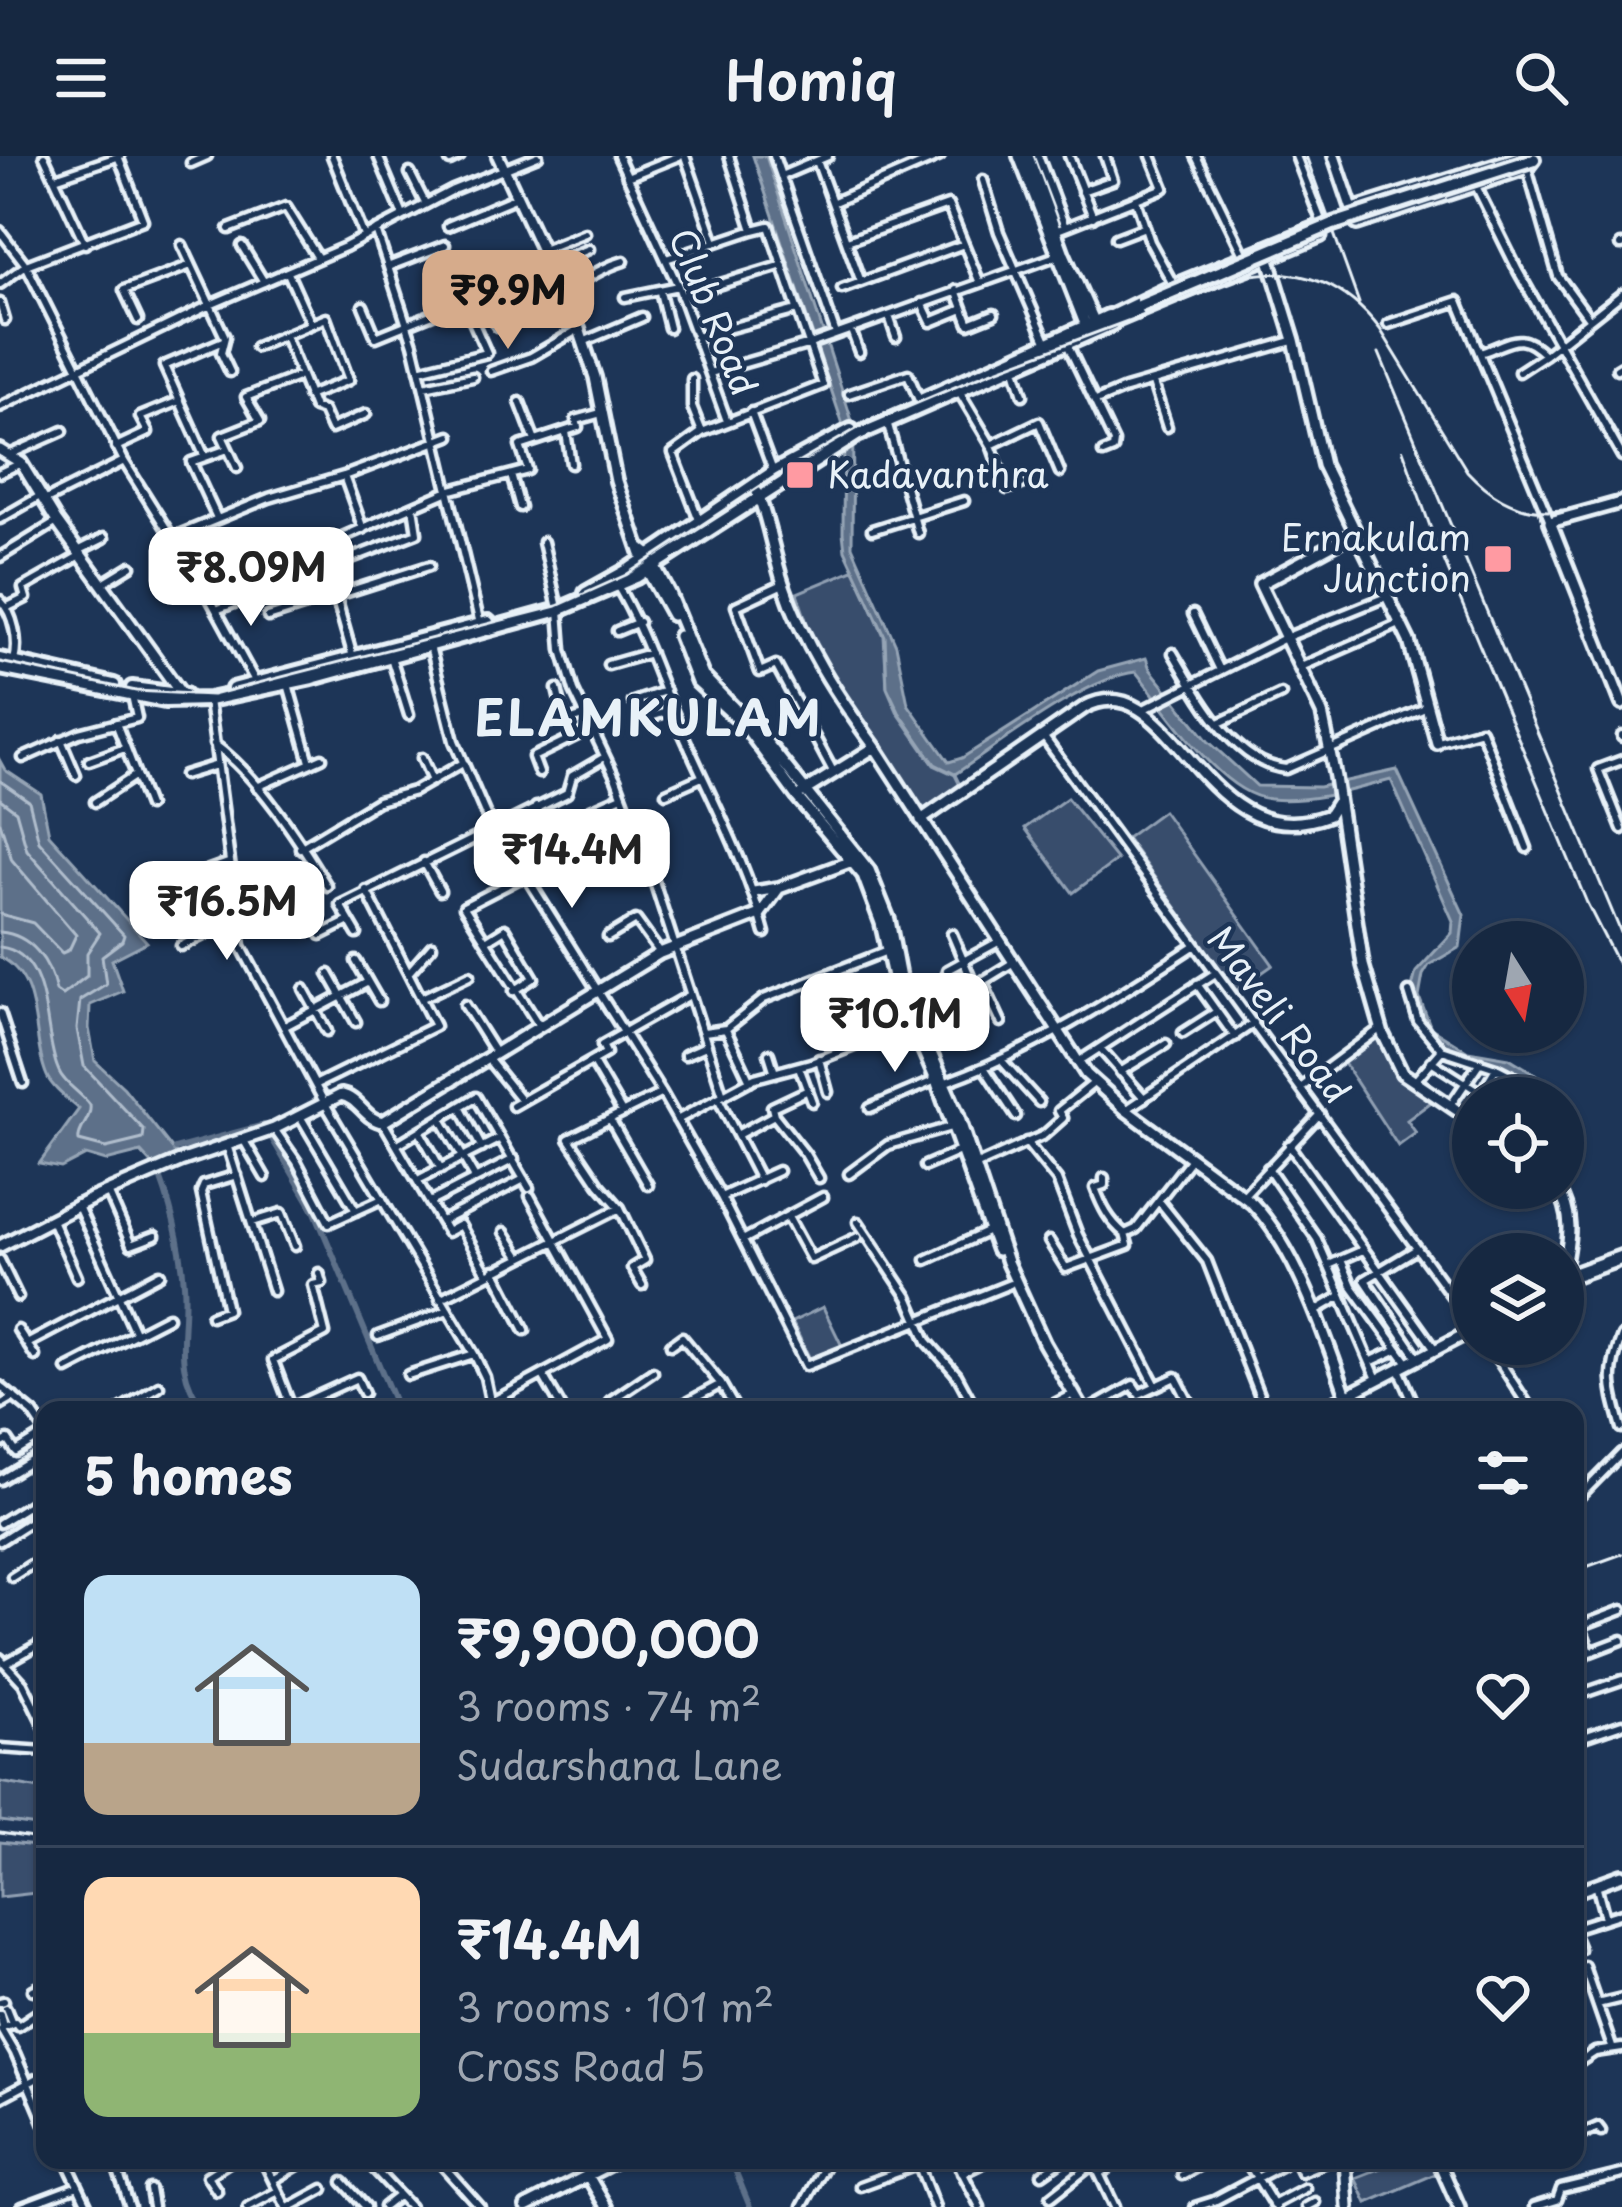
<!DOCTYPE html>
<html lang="en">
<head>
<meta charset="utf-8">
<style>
	:root { --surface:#162841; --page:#23344c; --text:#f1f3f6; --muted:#9ea6b1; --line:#35445a; --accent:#d6ab8b }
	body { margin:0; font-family:"Playpen Sans",sans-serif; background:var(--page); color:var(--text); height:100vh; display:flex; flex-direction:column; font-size:45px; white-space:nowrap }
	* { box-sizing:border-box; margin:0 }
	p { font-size:39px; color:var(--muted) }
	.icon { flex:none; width:66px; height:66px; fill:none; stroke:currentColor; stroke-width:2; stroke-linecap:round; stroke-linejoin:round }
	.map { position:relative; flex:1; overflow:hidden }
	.sheet { position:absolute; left:36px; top:1245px; width:1548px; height:768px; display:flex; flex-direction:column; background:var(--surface); border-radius:24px; box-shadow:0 3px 9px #0004,0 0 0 3px var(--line) }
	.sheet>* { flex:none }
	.needle { width:78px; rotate:169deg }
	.tools { position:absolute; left:1452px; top:765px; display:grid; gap:24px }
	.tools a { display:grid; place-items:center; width:132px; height:132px; border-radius:50%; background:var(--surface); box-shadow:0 3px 9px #0004,0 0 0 3px var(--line); font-size:60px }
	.price { position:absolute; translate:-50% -102px; padding:0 27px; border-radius:24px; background:#fff; color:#222; font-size:39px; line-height:78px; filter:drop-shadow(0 3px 6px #0008) }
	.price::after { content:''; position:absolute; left:50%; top:72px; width:36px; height:27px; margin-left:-18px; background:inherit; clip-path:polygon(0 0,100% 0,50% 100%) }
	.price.current { background:var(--accent); color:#111 }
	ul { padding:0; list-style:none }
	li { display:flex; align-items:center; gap:36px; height:300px; padding:0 48px }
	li+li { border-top:3px solid var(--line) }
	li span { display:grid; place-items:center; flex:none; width:336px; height:240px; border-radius:24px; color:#555 }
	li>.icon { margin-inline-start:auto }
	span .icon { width:144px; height:144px; fill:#fffc; stroke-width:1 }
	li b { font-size:51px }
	h2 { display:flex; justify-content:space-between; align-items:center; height:144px; padding:0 48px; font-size:51px }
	header { display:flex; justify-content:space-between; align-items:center; height:156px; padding:0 48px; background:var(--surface); font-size:54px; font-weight:600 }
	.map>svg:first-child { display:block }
</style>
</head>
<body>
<header><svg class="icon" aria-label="menu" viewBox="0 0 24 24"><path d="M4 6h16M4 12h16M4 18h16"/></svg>Homiq<svg class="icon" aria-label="search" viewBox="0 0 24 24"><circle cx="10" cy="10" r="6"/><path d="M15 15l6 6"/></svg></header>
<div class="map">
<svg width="1622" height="2051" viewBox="0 0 1622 2051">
	<rect width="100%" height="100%" fill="#1d3557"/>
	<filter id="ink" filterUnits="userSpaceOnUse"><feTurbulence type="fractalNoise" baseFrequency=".00833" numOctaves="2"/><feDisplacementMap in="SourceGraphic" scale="24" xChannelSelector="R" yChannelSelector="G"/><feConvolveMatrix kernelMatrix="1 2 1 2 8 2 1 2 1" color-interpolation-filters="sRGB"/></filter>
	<g filter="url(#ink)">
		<path fill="#374d6c" stroke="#909fb2" stroke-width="3" d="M855 413 884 480 887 532 898 557 934 609 955 619 962 633 923 659 835 525 812 482 797 437Z
			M1067 642 1117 704 1073 737 1025 672Z
			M1163 655 1273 809 1236 835 1126 682Z
			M1378 880 1397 920 1434 944 1407 964 1416 977 1398 990 1344 907Z
			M823 1151 842 1190 811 1205 792 1166Z
			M0 1626 45 1634V1671L0 1665Z
			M0 1686 45 1691V1736L0 1741Z
			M1401 2004H1434L1440 2016 1367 2047 1355 2022Z"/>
		<path fill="#5d7089" stroke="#95a4b5" stroke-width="3" d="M753 0H766L853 268 852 390 896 489 908 548 949 606 962 602 1098 515 1146 502 1150 513 1208 585 1257 630 1319 631 1397 614 1464 759 1460 791 1429 809 1423 819 1419 841 1431 872 1468 895 1509 902 1545 924 1562 942H1546L1537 932 1442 893 1419 865 1411 836 1416 816 1452 777 1453 765 1391 624C1353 634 1309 647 1270 643 1220 639 1166 552 1136 516 1086 521 999 589 955 618L935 608 899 556 887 531 885 480 845 394 843 377 844 272Z
			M0 605 5 614 41 638 49 678 147 786 112 804 123 835 90 849 89 872 95 905 124 932 178 1000 153 1009 141 996 106 1005 86 999 61 1012 39 1008 79 953C69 944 52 932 47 920 30 881 44 823 0 801Z"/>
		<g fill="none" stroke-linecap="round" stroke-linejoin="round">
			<path stroke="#b0bdcc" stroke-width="3" d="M0 625 29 645 39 685 124 779 122 785 102 800 106 828 80 844 77 873 84 910 144 974 143 983 106 992 79 985C77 973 92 963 90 949 81 937 63 927 58 913 42 876 53 798 0 791
				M0 643 16 655 27 694 100 777 87 797V820L62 839 56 835C50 806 32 779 0 776
				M0 666 12 704 76 779 69 794 62 797 33 767 0 758"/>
			<path stroke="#5d7089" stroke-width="6" d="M175 993 264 969 315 1056 398 1254
				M155 1008C170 1044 181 1088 184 1128 188 1176 170 1210 204 1254
				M731 2004 750 2051"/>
			<g stroke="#e8f1f8" stroke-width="15">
				<path id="street" d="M44 0 85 88
					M332 0 364 80
					M378 0 402 57
					M618 0 678 130 727 265
					M685 0 715 86
					M774 0 836 178
					M1038 0 1065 71
					M1069 0 1093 61
					M1196 0 1244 99
					M450 5 460 0
					M817 5 861 126
					M191 7 207 0
					M1527 12 1558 120 1588 161
					M410 17 425 47
					M781 20 828 0
					M627 21 679 0
					M55 22 120 0
					M983 24 999 76 1047 187
					M1475 28 1518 115 1622 300
					M1082 35 1113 24 1105 0
					M1136 44 1150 86 1173 128
					M834 46 940 0
					M448 70 517 41
					M229 73 286 51 318 102
					M376 74 413 188 480 468
					M0 75 26 109 124 305 208 439 255 525
					M1055 75 1164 32 1151 0
					M1116 82 1145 71
					M847 85 948 49 980 127
					M182 89 225 181 221 197 230 216
					M1620 89H1622
					M242 90 264 126
					M542 94 585 77
					M666 103 753 74
					M390 110 445 89
					M547 110 589 93
					M288 117 311 168
					M0 128 26 109 143 64 118 0
					M842 133 964 88
					M956 134 969 168 994 158
					M660 136 669 172
					M556 139C580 128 599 112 624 105
					M681 140 783 109
					M625 141 678 130
					M0 147 5 164
					M922 147 931 166 963 153
					M363 150 376 181 450 151
					M1111 158 1173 128 1322 67 1296 0
					M889 160 896 181
					M138 164 124 134 191 109
					M1115 167 1322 81 1318 73
					M1388 168 1458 145 1550 366
					M497 170 559 145
					M851 174 859 196
					M285 180 314 252 323 255 331 273 366 258
					M697 181 797 154
					M583 186 642 161
					M1067 188 1114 286 1113 293 1103 297
					M256 191 326 162 349 224 308 240
					M1483 196C1512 186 1520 174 1545 199L1622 138
					M1015 213 1023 239
					M1617 213 1622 210
					M419 214 487 197 450 114
					M491 215 531 201 579 173
					M1519 216 1545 199
					M710 217 810 188 1056 100
					M692 223V251L702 276
					M1153 227 1167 271
					M424 231 473 221
					M960 237 991 289 1007 333 1022 328
					M849 238 908 218 919 244
					M1096 245 1125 233 1292 185
					M520 246 535 285
					M0 251 210 149 345 91 453 34 538 0
					M751 256 773 315
					M888 269 918 377
					M566 276 571 308
					M991 289 1039 266 1060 316
					M116 291 148 276 140 261 179 245
					M9 299 63 275
					M205 301 164 210 223 185
					M237 312 222 280 260 265 246 241 300 220
					M0 317 21 307
					M511 319 520 351
					M344 320 363 373
					M46 344 124 305
					M217 362 191 306 228 293
					M0 363 40 340
					M699 364 673 297 702 276 823 229 769 70 753 74 729 0
					M872 374 964 345
					M171 382 269 342 344 320 450 280
					M543 386 557 448
					M78 395 104 382
					M0 401 57 366
					M328 413 353 501
					M103 427 131 410
					M783 428 736 450 760 516 776 509 834 617
					M618 431C644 475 658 522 679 569 709 638 746 704 765 777
					M208 439 451 334 528 314 520 290 578 271 576 264 601 257
					M0 444C14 458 19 486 14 505
					M8 451 26 442 23 432 81 399
					M216 454 417 377 413 351
					M559 454 562 494 574 535 616 623 652 719 723 939
					M1193 458 1220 514
					M268 461 429 410
					M617 475 639 466
					M430 490 454 585 492 673
					M1173 497C1198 539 1232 607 1286 613L1425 552
					M391 501 409 559
					M608 509 650 497
					M1301 511 1402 467
					M288 528 310 606
					M557 533 565 566 584 560
					M209 544 241 790 324 946 474 1198 485 1221 492 1254
					M633 546 665 535
					M1144 553 1285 482 1386 441
					M645 563 672 554
					M116 567 148 650
					M1219 567 1281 538
					M1043 580 1473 1169
					M1622 580V581
					M61 584 76 619
					M1439 586 1481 574 1527 692
					M214 588C257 619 299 684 327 730
					M23 602 79 577 137 562 132 539
					M422 602 432 625
					M1622 604 1598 613 1622 673
					M89 605 125 592
					M539 617 533 601 590 573
					M184 619 217 609
					M257 631 322 602
					M666 637 702 621
					M95 646 136 619
					M536 651 547 675
					M588 655 622 640
					M486 676 497 694 511 696 662 937 721 1041 806 1210 1010 1128
					M300 692 378 645 414 635 463 607
					M424 706 440 735
					M575 713 639 686
					M195 719 228 707
					M524 720 464 751 540 871
					M218 749 228 767 238 774
					M357 778 340 749 567 637 572 620 603 602
					M952 778 974 830
					M321 779 349 765
					M608 781 636 764 660 797
					M486 785 505 773 534 822 514 835
					M181 790 228 767
					M356 805 368 826
					M947 814 1000 785
					M410 815 432 790
					M329 818 356 866
					M982 825 1001 866
					M1197 828 1235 881
					M304 833 327 875
					M1409 836 1418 865 1442 894 1496 912 1535 932 1528 942
					M422 842 470 819
					M465 849 496 898
					M0 857 23 927
					M916 866 1014 806
					M285 870 368 826 379 845
					M726 874 750 925
					M704 876 726 873 764 843 887 795
					M1183 877 1216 856
					M1100 892 1144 942
					M769 898 775 917
					M685 899 706 890
					M488 903 521 944
					M819 903 828 936
					M592 905 606 897 602 889 690 839
					M1002 905 1039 946
					M1431 905 1489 942
					M1078 906 1214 818
					M799 911 812 946
					M985 913 1016 960
					M1120 916 1166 888
					M946 926C1036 894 1113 843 1194 790
					M1414 926 1442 894
					M315 929 435 870 366 734
					M1302 931 1381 872
					M1481 937 1496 912
					M718 942 760 1024
					M1500 942 1515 922
					M513 950 592 905 622 956
					M1450 950 1480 906
					M460 951 482 992
					M870 952 936 924
					M1126 954 1254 867
					M774 959 772 951 808 934
					M300 960 356 1055
					M441 963 475 1022
					M610 963 648 1029
					M677 964 755 922 811 907 910 868
					M383 966 447 1076 460 1069 486 1116
					M274 973 297 1006 329 1067 382 1043
					M420 976 441 1013
					M739 978 774 959 805 998 819 1022
					M243 983 265 1021
					M1026 986 1057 1024 1078 1079 1156 1230
					M398 988 476 941 529 1032
					M227 989 273 1135
					M1289 989 1435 1193
					M925 1010 962 994
					M975 1010 1044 979 1063 962 1059 955 1095 926
					M1268 1012 1317 1083 1377 1223
					M849 1018 888 989 954 970
					M1104 1022V1029L1095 1032C1102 1051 1109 1065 1125 1078L1136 1073 1190 1004
					M418 1024 500 982
					M108 1036 131 1089 155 1080
					M1244 1039 1320 958
					M721 1041 778 1015
					M1159 1045 1207 1105 1265 1254
					M430 1046 514 1003
					M77 1048 135 1176
					M788 1061 811 1103 858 1081
					M52 1064 77 1121
					M442 1065 524 1023
					M253 1066 282 1057 295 1090
					M858 1066 908 1141 927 1185 957 1219 976 1254
					M504 1076 520 1101
					M743 1084 823 1041
					M1049 1085 1066 1112 1128 1089 1125 1078
					M0 1104 18 1141
					M926 1104 989 1075
					M1341 1104 1352 1130 1408 1207
					M1329 1109 1363 1094
					M494 1114 525 1174
					M1575 1115 1622 1098
					M1365 1124 1418 1202
					M1365 1124 1415 1094
					M642 1129 632 1112 645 1104 620 1052 599 1028 569 983 662 937
					M440 1143 620 1052
					M1317 1154 1341 1140
					M211 1160 227 1154 201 1036 204 1029 237 1019
					M18 1174 35 1200
					M378 1180 448 1154
					M1622 1180C1606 1220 1611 1231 1622 1272
					M27 1188 160 1118
					M1488 1188 1531 1254
					M671 1189 682 1181 721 1228 736 1254
					M1370 1206 1398 1193
					M67 1213 168 1161
					M1399 1213 1417 1254
					M408 1219 474 1198
					M544 1221 563 1254
					M0 1230 33 1257 45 1275
					M490 1247 608 1183 530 1040
					M0 1249 14 1241
					M291 1252 357 1222 364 1237
					M119 1254 159 1230
					M191 1254 193 1253
					M292 1254 273 1204 325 1177 313 1129 322 1127 319 1117
					M616 1254 610 1245 653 1216
					M673 1254 721 1228
					M1043 1254 1068 1241
					M1089 1254 1133 1229 1139 1238 1176 1221 1193 1254
					M1394 1254 1413 1244
					M0 1288 8 1284 16 1296 45 1278
					M0 1324 45 1297
					M1575 1345 1622 1297
					M0 1367 45 1339
					M0 1385 45 1356
					M12 1421 45 1400
					M1581 1471 1590 1496
					M1575 1472 1622 1454
					M0 1502 23 1527 45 1572
					M1575 1502 1622 1484
					M6 1507 45 1485
					M1575 1540 1622 1524
					M1575 1584 1622 1568
					M0 1592 45 1595
					M1596 1728 1605 1762
					M1575 1772 1622 1757
					M1575 1783 1579 1793
					M1584 1810 1612 1891
					M33 1834 45 1828
					M0 1846 4 1845
					M1597 1848 1622 1842
					M6 1852 12 1867
					M0 1858 3 1871
					M37 1858 45 1880
					M6 1870 15 1866 18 1870 45 1852
					M1 1873 15 1897 45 1968
					M1575 1909 1595 1896 1622 1892
					M0 1942 45 1918
					M1575 1981 1598 1971 1601 1975
					M66 2004 88 2051
					M114 2004 130 2051
					M263 2004 286 2051
					M366 2004 410 2051
					M438 2004 480 2051
					M956 2004 980 2051
					M1246 2004 1275 2051
					M1295 2004 1301 2016 1330 2004
					M1558 2004 1559 2007
					M1094 2007 1115 2051
					M919 2010 935 2051
					M962 2017 989 2004
					M1042 2018 1062 2004
					M1100 2018 1118 2004
					M1182 2019 1209 2004
					M273 2024 298 2009
					M343 2026 366 2051
					M860 2030 931 2004
					M150 2033 153 2051
					M217 2035 207 2020 232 2004
					M1051 2041 1094 2007
					M1273 2049 1305 2032
					M22 2051 78 2030
					M248 2051 278 2035
					M290 2051 323 2033
					M384 2051 398 2040
					M802 2051 828 2004
					M1195 2051 1214 2045 1282 2009
					M1306 2051 1315 2046
					M1534 2051 1557 2044 1561 2033 1622 2018"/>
			</g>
			<g stroke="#e8f1f8" stroke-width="18">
				<path id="secondary" d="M498 0 542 94 556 139 579 173 595 221 616 325 641 398
					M1019 0 1086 170
					M1028 0 1064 98 1095 167
					M1334 0 1357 68 1527 12 1534 3 1523 0
					M1353 53 1522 0
					M1269 103 1294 184 1323 309 1409 485 1437 587
					M0 294 21 307 57 366 182 539
					M757 336C769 366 773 397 783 427 803 488 838 541 875 591L1086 918 1126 954 1252 1047C1296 1092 1325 1179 1346 1239
					M1622 346 1550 366 1622 548
					M1356 376 1260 428 1322 557 1335 621 1363 809 1383 878 1402 917 1473 965
					M640 392 649 399 669 437 703 520 764 583 869 714 889 764 901 828 958 959 1007 1106 1044 1187 1083 1254
					M647 414 672 459
					M679 480 697 526 744 569 797 641 863 719 881 767 895 829 936 924 997 1094
					M803 636 875 591
					M921 664 1085 551C1173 505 1202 708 1329 659L1338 645
					M754 736 779 732 855 704
					M1557 1032C1575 1060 1569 1085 1563 1116
					M0 1090 91 1043 180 1005 274 973 341 939C359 942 365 964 383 966L660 797 760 758 779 732
					M1563 1124 1622 1103
					M1319 1254 1473 1174
					M1575 1736 1622 1719
					M1345 2004 1348 2051
					M1438 2004 1459 2051
					M587 2018 606 2051
					M526 2051 618 2004"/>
			</g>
			<g stroke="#e8f1f8" stroke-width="20">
				<path id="primary" d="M923 243 1108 160 1116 161
					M586 437 631 412 773 316 851 274
					M0 503 114 529
					M0 512 165 545 209 544 312 522 559 454 636 421 857 279 1112 168 1116 161 1139 150
					M132 532 185 539
					M233 533 488 466"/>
			</g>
			<use href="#street" stroke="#1d3557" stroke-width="6"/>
			<use href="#secondary" stroke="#1d3557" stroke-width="9"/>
			<use href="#primary" stroke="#1d3557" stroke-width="10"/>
			<path stroke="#e8f1f8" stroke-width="3" d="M1306 0 1359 147
				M1379 197 1622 779
				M1403 294 1431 373 1587 747 1622 816
				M0 506 136 535 212 539 557 450 626 419 777 319 858 272 988 217 1251 119C1305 112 1346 129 1380 173L1467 315C1515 367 1559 360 1622 340
				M1575 1415 1622 1398
				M0 1677 45 1684"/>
			<g stroke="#e8f1f8" stroke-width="20" stroke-linecap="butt">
				<path id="primary-bridge" d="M1139 150 1333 68 1534 3"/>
			</g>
			<use href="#primary-bridge" stroke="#1d3557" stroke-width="10"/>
		</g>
	</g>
	<g fill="#ff9aa2" stroke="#1d3557" stroke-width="4.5">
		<rect x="785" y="304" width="30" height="30" rx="6"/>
		<rect x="1483" y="388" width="30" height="30" rx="6"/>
	</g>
	<g text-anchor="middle" stroke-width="9" stroke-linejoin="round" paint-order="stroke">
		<g font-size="36" fill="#e8f1f8" stroke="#1d3557">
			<text transform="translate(713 156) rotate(68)" y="13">Club Road</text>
			<text transform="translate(1279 859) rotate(53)" y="13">Maveli Road</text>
		</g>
		<g font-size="36" fill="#e8f1f8" stroke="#1d3557" text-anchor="start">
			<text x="827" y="332">Kadavanthra</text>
			<text x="1471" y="395" text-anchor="end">Ernakulam<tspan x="1471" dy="41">Junction</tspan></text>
		</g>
		<g font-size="48" font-weight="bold" letter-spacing="3" fill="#e8f1f8" stroke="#1d3557">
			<text x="649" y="580">ELAMKULAM</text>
		</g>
	</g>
</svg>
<div class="tools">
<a><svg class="needle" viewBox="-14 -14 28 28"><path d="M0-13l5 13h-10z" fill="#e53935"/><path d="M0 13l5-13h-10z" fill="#9ea6b1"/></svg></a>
<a><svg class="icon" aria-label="locate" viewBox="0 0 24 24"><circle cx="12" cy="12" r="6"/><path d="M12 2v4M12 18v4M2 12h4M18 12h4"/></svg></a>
<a><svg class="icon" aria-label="layers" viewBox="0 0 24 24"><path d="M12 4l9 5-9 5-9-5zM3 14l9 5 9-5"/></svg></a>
</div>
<b class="price current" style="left:508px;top:196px">₹9.9M</b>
<b class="price" style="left:251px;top:473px">₹8.09M</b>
<b class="price" style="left:572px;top:755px">₹14.4M</b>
<b class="price" style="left:227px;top:807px">₹16.5M</b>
<b class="price" style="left:895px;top:919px">₹10.1M</b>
<section class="sheet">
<h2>5 homes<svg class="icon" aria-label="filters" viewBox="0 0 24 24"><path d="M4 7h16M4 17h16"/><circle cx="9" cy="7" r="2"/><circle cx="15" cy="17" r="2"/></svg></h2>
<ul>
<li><span style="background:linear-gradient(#bfe0f5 70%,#b9a48a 0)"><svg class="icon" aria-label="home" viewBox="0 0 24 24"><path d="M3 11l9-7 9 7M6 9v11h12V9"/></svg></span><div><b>₹9,900,000</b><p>3 rooms · 74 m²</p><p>Sudarshana Lane</p></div><svg class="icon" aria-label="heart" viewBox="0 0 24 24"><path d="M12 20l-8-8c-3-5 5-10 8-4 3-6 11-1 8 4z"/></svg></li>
<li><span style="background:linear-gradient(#ffd9b3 65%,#8fb573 0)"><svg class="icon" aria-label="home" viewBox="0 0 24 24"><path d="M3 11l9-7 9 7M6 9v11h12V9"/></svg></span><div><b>₹14.4M</b><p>3 rooms · 101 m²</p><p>Cross Road 5</p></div><svg class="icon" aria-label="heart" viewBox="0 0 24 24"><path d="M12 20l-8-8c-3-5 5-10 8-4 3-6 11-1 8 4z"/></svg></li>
</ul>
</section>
</div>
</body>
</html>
